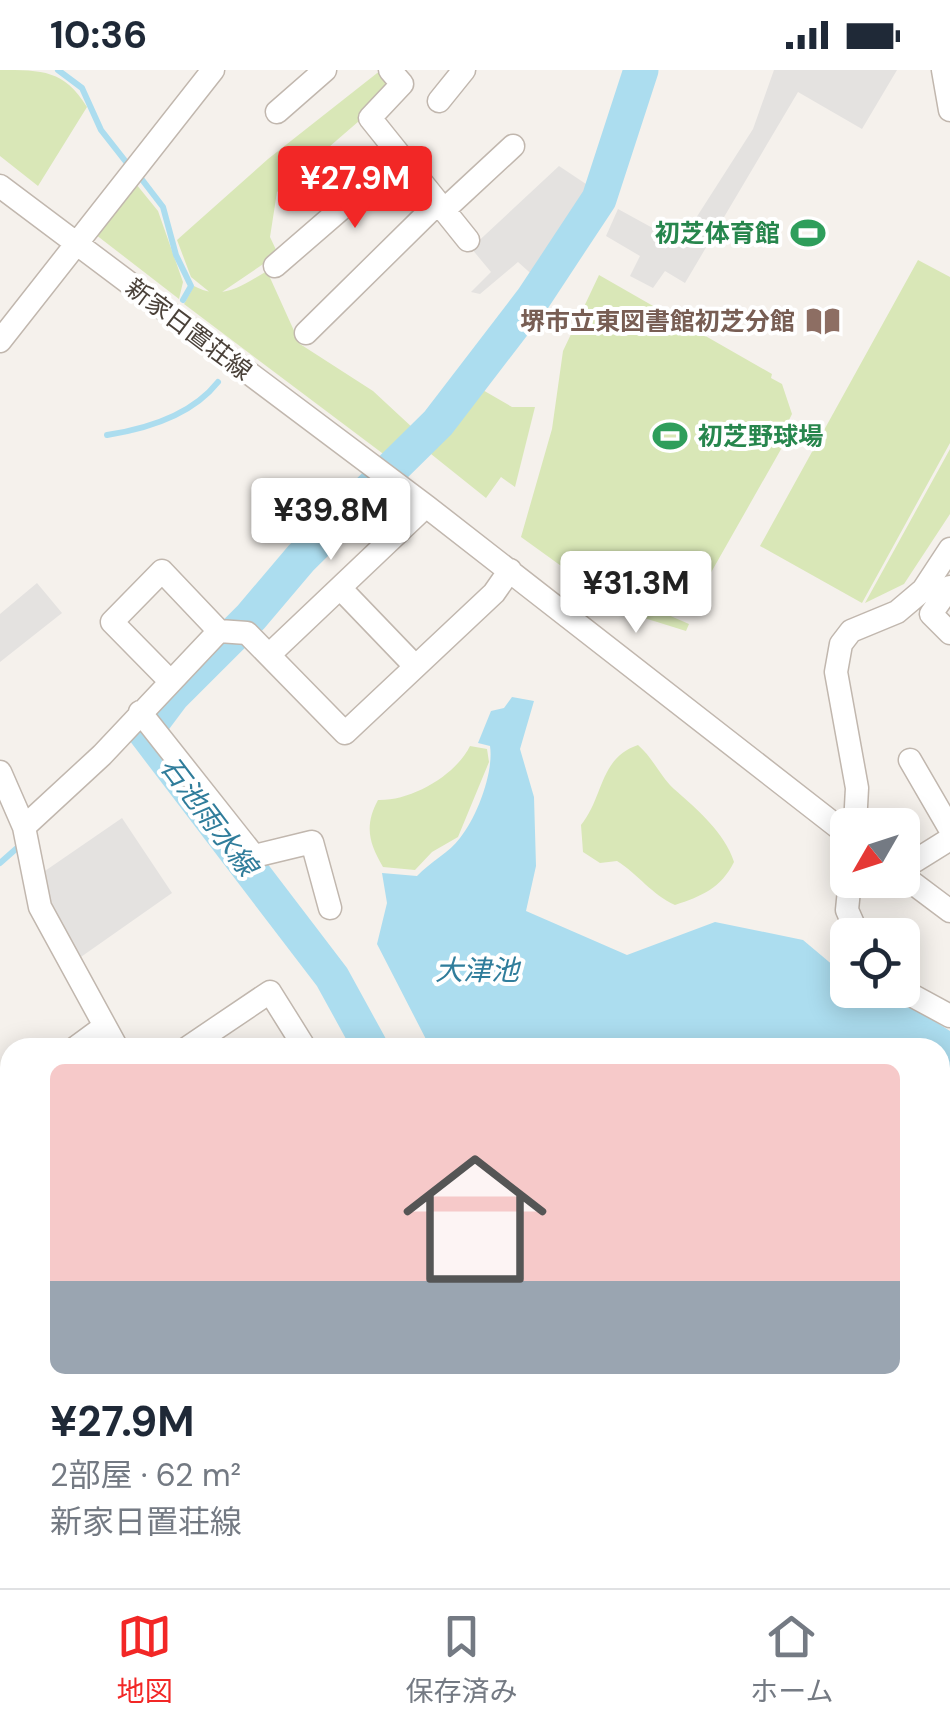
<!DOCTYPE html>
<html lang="ja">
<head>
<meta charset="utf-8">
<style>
	:root { --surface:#fff; --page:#f2f2f3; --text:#1f2937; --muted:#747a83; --line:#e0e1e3; --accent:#f22726 }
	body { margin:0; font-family:"DM Sans","Noto Sans JP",sans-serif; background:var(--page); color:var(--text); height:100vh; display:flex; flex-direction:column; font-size:38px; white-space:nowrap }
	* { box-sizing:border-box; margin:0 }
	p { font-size:32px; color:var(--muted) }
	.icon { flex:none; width:55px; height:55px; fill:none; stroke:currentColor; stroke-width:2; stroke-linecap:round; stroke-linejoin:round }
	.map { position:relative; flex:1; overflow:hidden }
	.side { position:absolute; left:0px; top:968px; width:950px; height:552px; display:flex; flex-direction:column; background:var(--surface); border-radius:30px 30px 0 0; box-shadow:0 5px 25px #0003 }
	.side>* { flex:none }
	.needle { width:65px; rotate:231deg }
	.buttons { position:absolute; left:830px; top:738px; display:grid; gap:20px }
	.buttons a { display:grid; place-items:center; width:90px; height:90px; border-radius:15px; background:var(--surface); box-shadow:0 5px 25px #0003; font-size:50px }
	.price { position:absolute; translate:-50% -85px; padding:0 22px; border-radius:10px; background:#fff; color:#222; font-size:32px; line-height:65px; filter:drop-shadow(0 2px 5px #0008) }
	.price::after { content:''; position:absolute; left:50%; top:60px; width:30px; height:22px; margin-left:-15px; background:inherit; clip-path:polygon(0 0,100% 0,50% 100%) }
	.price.selected { background:var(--accent); color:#fff }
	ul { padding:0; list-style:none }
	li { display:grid; align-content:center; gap:20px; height:530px; padding:0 50px }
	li+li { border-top:2px solid var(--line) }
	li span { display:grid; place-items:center; height:310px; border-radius:15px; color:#555 }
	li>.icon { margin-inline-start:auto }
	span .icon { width:180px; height:180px; fill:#fffc; stroke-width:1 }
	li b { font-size:42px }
	.status { display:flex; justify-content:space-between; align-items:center; height:70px; padding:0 50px; background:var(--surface); direction:ltr }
	.status svg { height:28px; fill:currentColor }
	.menu { display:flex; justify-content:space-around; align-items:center; height:140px; border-top:2px solid var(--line); background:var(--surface); font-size:28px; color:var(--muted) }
	.menu a { display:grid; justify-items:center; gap:5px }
	.menu .selected { color:var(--accent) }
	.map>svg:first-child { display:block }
</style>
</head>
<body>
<div class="status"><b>10:36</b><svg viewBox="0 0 49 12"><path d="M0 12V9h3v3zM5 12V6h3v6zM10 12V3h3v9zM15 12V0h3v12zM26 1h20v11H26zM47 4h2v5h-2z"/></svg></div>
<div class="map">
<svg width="950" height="1518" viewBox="0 0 950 1518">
	<rect width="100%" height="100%" fill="#f5f1ec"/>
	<path fill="#d9e7b7" d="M0 0C43 0 64 0 87 37L38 116 0 86Z
		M381 0 390 18 359 51 277 122 270 167 278 184 222 222 212 224 191 207 177 170 268 89Z
		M132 109 158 141 183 212 179 229 91 161Z
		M918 190 950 207V373L862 533 760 476Z
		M267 201 300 274 373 321 414 359 386 386 184 234 194 216C222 231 241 216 267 201Z
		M599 205 772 304 771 308 782 314 792 344 787 354 793 358 692 536 655 520 665 525 659 541 689 554 686 561 625 542 521 467 552 359 563 281Z
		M481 319 512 337H535L515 417 501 407 486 428 426 380Z
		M950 379V444L904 514 865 533Z
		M638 675C653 688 660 706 674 719 697 739 725 763 734 792 721 818 702 826 675 835 652 825 638 804 617 791L600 793 583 782 581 755C604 727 599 688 638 675Z
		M470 676 487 679 489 692 458 767 432 782 415 800 383 797C369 773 364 756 378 730 411 731 455 706 470 676Z"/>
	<path fill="#e4e2e0" d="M774 0H897L862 59 798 22 685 213 665 201 653 218 630 206 640 186 606 166 618 139 680 173 753 59Z
		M559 96 592 118 554 186 537 209 518 192 480 224 471 222 491 202 471 178Z
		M37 513 62 543 0 592V544Z
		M122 748 172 823 78 889 48 828 42 803Z"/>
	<path fill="#acddef" d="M512 627 534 631 520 679 534 727 536 796 526 841 627 885 715 852 803 870 847 907 848 920H886L950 961V1518H831L794 1510H940V978L430 977 377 874 387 833 382 803 417 806C430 792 450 782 460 768 477 747 494 702 490 676L478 673 491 641 504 638Z"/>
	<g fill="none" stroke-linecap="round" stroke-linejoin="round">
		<path stroke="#acddef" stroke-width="6" d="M58 0 82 18 101 60 130 97
			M140 107 163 137 176 185 191 216 183 230
			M107 365C146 359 192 345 218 312
			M0 793 17 778
			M8 1142 10 1144"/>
		<path stroke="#acddef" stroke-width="35" d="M371 978 332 907 145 662 172 626 251 547 301 488 438 353 533 229 599 129 641 0
			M441 1510 442 1518"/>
		<g stroke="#c1b7ae" stroke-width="25">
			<path id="minor" d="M390 0 402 14 370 48 468 170
				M943 0 950 40
				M439 31 464 0
				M277 42 325 0
				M0 116 426 436 848 765
				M444 140 513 76
				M275 196 401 87
				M306 263 438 133
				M0 271 213 0
				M950 517 931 544 950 563
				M341 519 415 596
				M270 584 426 436
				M170 611 112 552 162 501 219 561
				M140 642 254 786 312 772 330 838
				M910 690 950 759
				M0 702 24 757 40 837 117 978
				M855 755 857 718 836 602 841 574 851 561 897 542 923 520 950 479
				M24 757 102 685 219 561 247 563 345 663 494 523 510 500
				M902 799 950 769
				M902 805 950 841
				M850 810 847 840 858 865
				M902 920 950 946
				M75 978 105 956
				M187 978 270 922 305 978
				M0 1030 10 1023
				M0 1109 10 1102
				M5 1254 10 1251
				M0 1341 10 1359
				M0 1464 10 1460
				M212 1510 229 1518
				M423 1510 429 1518
				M103 1518 116 1511
				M324 1518 327 1510
				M397 1518 403 1510"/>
		</g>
		<use href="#minor" stroke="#fff" stroke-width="22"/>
	</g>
	<defs>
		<g id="stadium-bare" transform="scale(2.7)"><path d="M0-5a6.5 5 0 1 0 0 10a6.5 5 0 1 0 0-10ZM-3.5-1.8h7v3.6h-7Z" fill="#2e9e5b" stroke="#fff" stroke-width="2.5" paint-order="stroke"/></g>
		<g id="library-bare" transform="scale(2.7)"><path d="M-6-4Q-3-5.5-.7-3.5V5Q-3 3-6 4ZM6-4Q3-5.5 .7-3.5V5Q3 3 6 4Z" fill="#8d6e63" stroke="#fff" stroke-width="2.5" paint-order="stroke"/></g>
	</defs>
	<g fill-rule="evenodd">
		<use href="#stadium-bare" x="808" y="163"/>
		<use href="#library-bare" x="823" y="251"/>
		<use href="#stadium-bare" x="670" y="366"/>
	</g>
	<g text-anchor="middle" stroke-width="8" stroke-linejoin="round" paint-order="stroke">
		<g font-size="25" font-weight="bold" fill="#27864d" stroke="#fff" text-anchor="end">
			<text x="780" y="172">初芝体育館</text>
			<text x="698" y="375" text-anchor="start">初芝野球場</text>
		</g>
		<g font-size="25" font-weight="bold" fill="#785e54" stroke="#fff" text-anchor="end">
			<text x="795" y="260">堺市立東図書館初芝分館</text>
		</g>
		<g font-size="25" fill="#4a4139" stroke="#fff">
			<text transform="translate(189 259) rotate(37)" y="9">新家日置荘線</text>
		</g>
		<g font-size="28" font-style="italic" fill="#307d9b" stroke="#fff">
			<text transform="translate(209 746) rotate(53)" y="10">石池雨水線</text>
			<text x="477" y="910">大津池</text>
		</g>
	</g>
</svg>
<div class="buttons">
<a><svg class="needle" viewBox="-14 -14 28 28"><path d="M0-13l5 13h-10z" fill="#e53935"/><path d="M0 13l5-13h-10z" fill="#747a83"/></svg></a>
<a><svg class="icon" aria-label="locate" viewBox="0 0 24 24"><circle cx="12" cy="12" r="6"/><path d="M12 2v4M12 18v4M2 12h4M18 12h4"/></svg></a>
</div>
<b class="price selected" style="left:355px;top:161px">¥27.9M</b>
<b class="price" style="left:331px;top:493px">¥39.8M</b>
<b class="price" style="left:636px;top:566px">¥31.3M</b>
<section class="side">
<ul>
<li><span style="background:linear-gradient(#f6c9c9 70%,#9aa5b1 0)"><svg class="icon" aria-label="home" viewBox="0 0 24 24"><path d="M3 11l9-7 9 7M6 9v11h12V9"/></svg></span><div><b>¥27.9M</b><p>2部屋 · 62 m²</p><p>新家日置荘線</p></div></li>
</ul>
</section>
</div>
<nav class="menu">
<a class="selected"><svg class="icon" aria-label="map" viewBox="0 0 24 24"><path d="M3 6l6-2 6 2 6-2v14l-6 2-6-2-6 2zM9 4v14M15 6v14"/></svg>地図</a>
<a><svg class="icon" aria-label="saved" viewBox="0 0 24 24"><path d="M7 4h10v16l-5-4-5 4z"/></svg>保存済み</a>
<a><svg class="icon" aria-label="home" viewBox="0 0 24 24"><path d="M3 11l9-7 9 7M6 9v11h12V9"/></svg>ホーム</a>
</nav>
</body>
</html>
